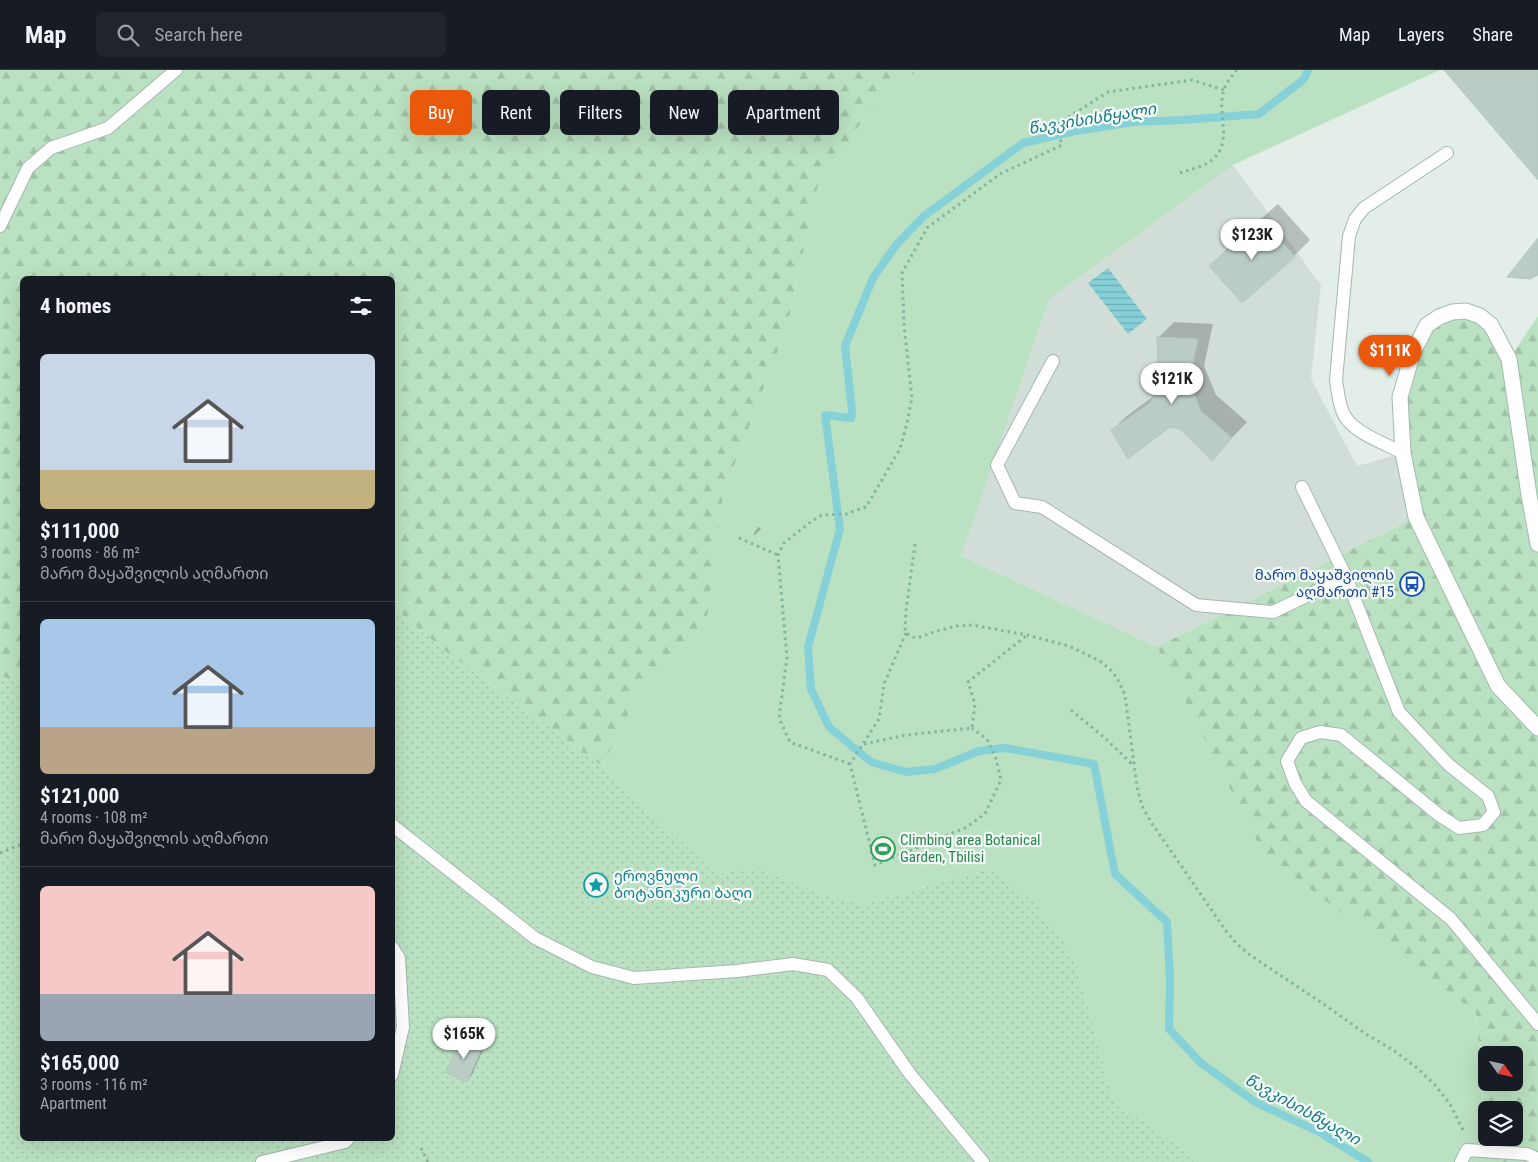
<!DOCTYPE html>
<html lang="en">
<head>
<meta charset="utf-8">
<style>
	:root { --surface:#171b24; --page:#20242c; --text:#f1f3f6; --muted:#9ea1a6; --line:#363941; --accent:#ea580c }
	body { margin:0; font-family:"Roboto Condensed","Noto Sans Georgian",sans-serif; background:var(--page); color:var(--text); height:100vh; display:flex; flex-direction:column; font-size:19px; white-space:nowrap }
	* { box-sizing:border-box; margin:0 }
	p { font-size:16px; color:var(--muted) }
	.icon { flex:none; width:28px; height:28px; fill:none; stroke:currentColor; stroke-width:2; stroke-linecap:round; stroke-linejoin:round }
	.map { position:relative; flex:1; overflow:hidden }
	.drawer { position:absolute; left:20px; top:206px; width:375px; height:865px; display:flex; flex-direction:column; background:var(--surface); border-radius:8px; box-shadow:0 5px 20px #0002 }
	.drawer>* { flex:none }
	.hud { position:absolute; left:410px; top:20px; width:475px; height:45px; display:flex; gap:10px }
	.needle { width:32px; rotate:124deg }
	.controls { position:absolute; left:1478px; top:976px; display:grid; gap:10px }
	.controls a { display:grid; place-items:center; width:45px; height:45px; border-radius:8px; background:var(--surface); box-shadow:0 5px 20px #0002; font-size:25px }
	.price { position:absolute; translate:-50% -42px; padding:0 11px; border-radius:18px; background:#fff; color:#222; font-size:16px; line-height:32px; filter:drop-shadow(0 1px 2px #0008) }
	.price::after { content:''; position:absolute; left:50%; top:30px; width:15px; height:11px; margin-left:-8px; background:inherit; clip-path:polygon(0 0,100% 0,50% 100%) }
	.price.current { background:var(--accent); color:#fff }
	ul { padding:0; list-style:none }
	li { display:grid; align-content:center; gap:10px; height:265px; padding:0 20px }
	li+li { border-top:1px solid var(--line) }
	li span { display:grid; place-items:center; height:155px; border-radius:8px; color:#555 }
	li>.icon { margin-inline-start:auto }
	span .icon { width:90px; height:90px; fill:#fffc; stroke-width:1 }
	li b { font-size:21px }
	h2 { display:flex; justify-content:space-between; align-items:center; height:60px; padding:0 20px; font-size:21px }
	.tag { padding:0 18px; border-radius:8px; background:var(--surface); box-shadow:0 5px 20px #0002; font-size:18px; line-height:45px }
	.tag.current { background:var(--accent); color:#fff }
	header { display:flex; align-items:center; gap:30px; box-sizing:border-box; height:70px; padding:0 25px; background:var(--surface); border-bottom:1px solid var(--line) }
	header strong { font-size:24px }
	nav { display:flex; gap:28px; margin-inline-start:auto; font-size:18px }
	.search { width:350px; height:45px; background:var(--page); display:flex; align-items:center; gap:12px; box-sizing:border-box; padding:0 18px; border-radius:8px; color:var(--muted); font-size:19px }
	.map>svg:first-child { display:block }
</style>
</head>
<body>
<header>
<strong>Map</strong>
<div class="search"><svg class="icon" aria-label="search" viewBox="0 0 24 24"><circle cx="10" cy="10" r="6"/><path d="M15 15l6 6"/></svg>Search here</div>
<nav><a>Map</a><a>Layers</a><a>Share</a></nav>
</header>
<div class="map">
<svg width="1538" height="1092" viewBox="0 0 1538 1092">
	<defs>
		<pattern id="forest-firs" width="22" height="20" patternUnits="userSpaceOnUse" patternTransform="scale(1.25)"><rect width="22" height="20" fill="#bae1c1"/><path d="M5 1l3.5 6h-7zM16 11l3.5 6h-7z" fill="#a0c2a6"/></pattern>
		<pattern id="garden-dots" width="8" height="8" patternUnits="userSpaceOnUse" patternTransform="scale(1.25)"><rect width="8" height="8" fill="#bae1c1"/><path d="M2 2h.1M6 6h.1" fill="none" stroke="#a0c2a6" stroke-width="1.8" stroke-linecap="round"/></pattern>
		<pattern id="water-rules" width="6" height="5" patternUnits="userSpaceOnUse" patternTransform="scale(1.25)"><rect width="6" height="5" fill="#86d1d8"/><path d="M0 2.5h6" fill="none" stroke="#6dabb0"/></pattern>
	</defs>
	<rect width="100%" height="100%" fill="#e3eee8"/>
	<path fill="#d1ded7" d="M1233 95 1321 215 1311 309 1357 396 1403 383 1416 447 1157 577 961 486 1048 229Z"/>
	<path fill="url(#forest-firs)" fill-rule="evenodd" d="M0 0H920L894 17 862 52 818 115 787 257 723 425 707 549 640 623 602 696 445 581 393 537 392 209H22V613L0 606Z
		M1480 246 1509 289 1538 246V1092H1478L1487 1082 1476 943 1264 785 1157 577 1416 447 1400 327 1413 282 1439 247ZM1486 985H1514V1012H1486ZM1486 1040H1514V1068H1486Z"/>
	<path fill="#bae1c1" d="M920 0H1440L1233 95 1049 229 961 486 1157 577 1264 785 1476 943 1487 1082 1478 1092H1202L1113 1030 1074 887 992 798 864 834 829 826 757 798 716 804 602 696 640 623 707 549 723 425 787 257 818 115 862 52 894 17Z"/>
	<path fill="url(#garden-dots)" d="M393 537 445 581 602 696 716 804 757 798 829 826 864 834 992 798 1036 834 1074 887 1113 1030 1202 1092H0V606L22 613V1069H392Z"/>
	<path fill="url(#water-rules)" d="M1108 198 1147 249 1128 264 1088 213Z"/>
	<path fill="#0003" d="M1278 134 1310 170 1294 186 1242 232 1210 196 1226 180Z
		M1174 252 1213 254 1204 296 1216 325 1247 352 1212 389 1180 358 1169 356 1112 360 1128 345 1154 326 1160 315 1158 268Z
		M758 457 761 458 760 460 755 465H753Z
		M466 965 486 973 472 1005 467 1010 461 970Z"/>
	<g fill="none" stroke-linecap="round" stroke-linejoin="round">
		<path stroke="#86d1d8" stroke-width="8" d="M1308 0 1304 9 1259 44 1183 50 1134 52 1075 61 1023 73 924 146 896 175 873 208 845 276 852 340 851 348 825 345 840 459 808 577 811 619 829 657 871 692 906 702 935 699 979 681 1005 678 1094 694 1115 804 1167 852 1170 909 1169 959 1201 993 1255 1032 1321 1063 1368 1092"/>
	</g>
	<path fill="#baccc4" stroke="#b4c8bf" d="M1444 0H1538V110Z
		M1262 149 1295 187 1242 233 1209 196Z
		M1538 168V205L1530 209 1507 207Z
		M1157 267 1198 269 1189 312 1201 341 1232 368 1212 391 1180 359 1170 357 1128 389 1111 360 1150 333 1158 315Z
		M460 969 482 978 467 1012 446 1003Z"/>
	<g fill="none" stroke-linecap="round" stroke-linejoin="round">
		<g stroke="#a5b7af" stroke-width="14">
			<path id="service" d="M0 156 28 98 51 78 108 58 176 0
				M1053 291 997 395 1015 433 1042 437 1196 535 1273 542 1346 507
				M1403 383C1386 374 1357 364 1346 348 1339 338 1338 322 1336 310L1349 166 1355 149 1364 138 1447 83
				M1302 417 1346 507 1399 642 1449 695 1488 726 1494 742 1483 755 1459 758 1439 745 1341 665 1320 662 1301 668 1287 691 1295 713 1306 731 1451 849 1538 954
				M392 755 535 868 592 897 634 908 737 901 793 894 828 900 857 928 910 1004 983 1092
				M392 877 399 888 403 957 392 1005
				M262 1092 345 1072 348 1069
				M1461 1092 1467 1080 1527 1084 1538 1089"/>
		</g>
		<g stroke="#a0bbaf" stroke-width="17">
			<path id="secondary" d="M1538 474 1529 425 1509 289 1491 255 1480 246 1466 241 1452 242 1439 247 1427 255 1413 282 1400 327 1403 383 1416 447 1498 616 1538 658"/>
		</g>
		<path stroke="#80b5a0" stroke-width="3" stroke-dasharray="2.5 4" stroke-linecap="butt" d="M1180 103C1188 100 1206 96 1212 90 1234 72 1216 43 1224 20 1226 12 1232 6 1237 0
			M739 468 778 485
			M915 474 906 540 905 559 906 563 912 567 917 568 937 561 957 556 972 555 1027 565 1069 576 1100 591 1110 599 1117 608 1125 625 1137 717 1142 736 1151 752 1226 861 1236 873 1250 885 1325 935 1366 964 1393 980 1416 997 1435 1015 1450 1034 1464 1062
			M906 563 884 614 879 649 850 694 875 795 965 758 985 744 1001 710 996 689 987 669 972 658
			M1071 640 1106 669 1133 695
			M864 674 906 665 972 658 975 634 968 612 1026 566
			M850 694 790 672 779 648 787 587 778 485 784 473 812 451 822 445 846 444 866 437 900 379 907 353 912 328 904 255 902 203 927 158 1000 104 1062 75 1056 55 1108 22 1192 10 1224 20
			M0 783 22 774
			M421 1078 428 1092"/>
		<use href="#service" stroke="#fff" stroke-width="12"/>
		<use href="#secondary" stroke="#fff" stroke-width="15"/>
	</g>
	<defs>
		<g id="bus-ring" transform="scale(1.25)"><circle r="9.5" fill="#f4faf6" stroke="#1a4fb4" stroke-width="1.5"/><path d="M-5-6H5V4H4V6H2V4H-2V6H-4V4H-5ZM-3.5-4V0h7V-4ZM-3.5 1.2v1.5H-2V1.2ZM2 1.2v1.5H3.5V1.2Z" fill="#1a4fb4"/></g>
		<g id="stadium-ring" transform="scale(1.25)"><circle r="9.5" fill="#f4faf6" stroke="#2e9e5b" stroke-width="1.5"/><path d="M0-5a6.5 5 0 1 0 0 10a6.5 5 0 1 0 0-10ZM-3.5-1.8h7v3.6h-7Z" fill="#2e9e5b"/></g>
		<g id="sight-ring" transform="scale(1.25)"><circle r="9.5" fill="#f4faf6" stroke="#0f9aa8" stroke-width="1.5"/><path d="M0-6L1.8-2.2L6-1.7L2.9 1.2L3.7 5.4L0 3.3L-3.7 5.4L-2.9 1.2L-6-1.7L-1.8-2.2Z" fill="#0f9aa8"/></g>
	</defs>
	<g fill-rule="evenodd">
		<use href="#bus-ring" x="1412" y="514"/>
		<use href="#stadium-ring" x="883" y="779"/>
		<use href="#sight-ring" x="596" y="815"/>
	</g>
	<g text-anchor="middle" stroke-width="4.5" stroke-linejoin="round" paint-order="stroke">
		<g font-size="15" fill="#164399" stroke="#f4faf6" text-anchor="end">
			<text x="1394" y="510">მარო მაყაშვილის<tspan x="1394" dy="17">აღმართი #15</tspan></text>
		</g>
		<g font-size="15" fill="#27864d" stroke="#f4faf6" text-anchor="start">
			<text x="900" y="775">Climbing area Botanical<tspan x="900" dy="17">Garden, Tbilisi</tspan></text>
		</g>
		<g font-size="15" fill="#0d838f" stroke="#f4faf6" text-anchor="start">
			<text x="614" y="811">ეროვნული<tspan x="614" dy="17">ბოტანიკური ბაღი</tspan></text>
		</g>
		<g font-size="16" font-style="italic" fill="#147984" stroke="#f4faf6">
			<text transform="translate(1092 48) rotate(-9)" y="6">წავკისისწყალი</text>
			<text transform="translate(1303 1039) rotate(29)" y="6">წავკისისწყალი</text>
		</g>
	</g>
</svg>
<div class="controls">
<a><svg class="needle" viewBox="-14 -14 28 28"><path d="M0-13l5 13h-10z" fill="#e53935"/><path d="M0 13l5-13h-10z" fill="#9ea1a6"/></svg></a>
<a><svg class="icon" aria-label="layers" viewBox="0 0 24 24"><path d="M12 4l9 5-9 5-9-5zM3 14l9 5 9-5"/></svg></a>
</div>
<b class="price" style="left:1252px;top:191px">$123K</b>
<b class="price current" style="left:1390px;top:307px">$111K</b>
<b class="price" style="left:1172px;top:335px">$121K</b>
<b class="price" style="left:464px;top:990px">$165K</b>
<div class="hud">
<a class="tag current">Buy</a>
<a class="tag">Rent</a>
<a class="tag">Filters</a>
<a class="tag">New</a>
<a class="tag">Apartment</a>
</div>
<section class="drawer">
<h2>4 homes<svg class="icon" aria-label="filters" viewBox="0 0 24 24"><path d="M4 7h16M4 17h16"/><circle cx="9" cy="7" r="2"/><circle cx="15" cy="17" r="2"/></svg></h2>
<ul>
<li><span style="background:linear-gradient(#c9d6e8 75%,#c2b280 0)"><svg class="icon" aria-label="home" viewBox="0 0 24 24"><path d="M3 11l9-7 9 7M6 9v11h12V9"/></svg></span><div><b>$111,000</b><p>3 rooms · 86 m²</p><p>მარო მაყაშვილის აღმართი</p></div></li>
<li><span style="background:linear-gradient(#a9c7e8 70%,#b9a48a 0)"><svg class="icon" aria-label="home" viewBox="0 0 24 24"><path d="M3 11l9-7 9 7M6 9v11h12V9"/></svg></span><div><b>$121,000</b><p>4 rooms · 108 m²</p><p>მარო მაყაშვილის აღმართი</p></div></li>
<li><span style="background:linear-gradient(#f6c9c9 70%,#9aa5b1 0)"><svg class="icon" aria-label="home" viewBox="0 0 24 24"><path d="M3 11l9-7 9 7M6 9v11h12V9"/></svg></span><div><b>$165,000</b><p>3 rooms · 116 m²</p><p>Apartment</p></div></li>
</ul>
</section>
</div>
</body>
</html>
